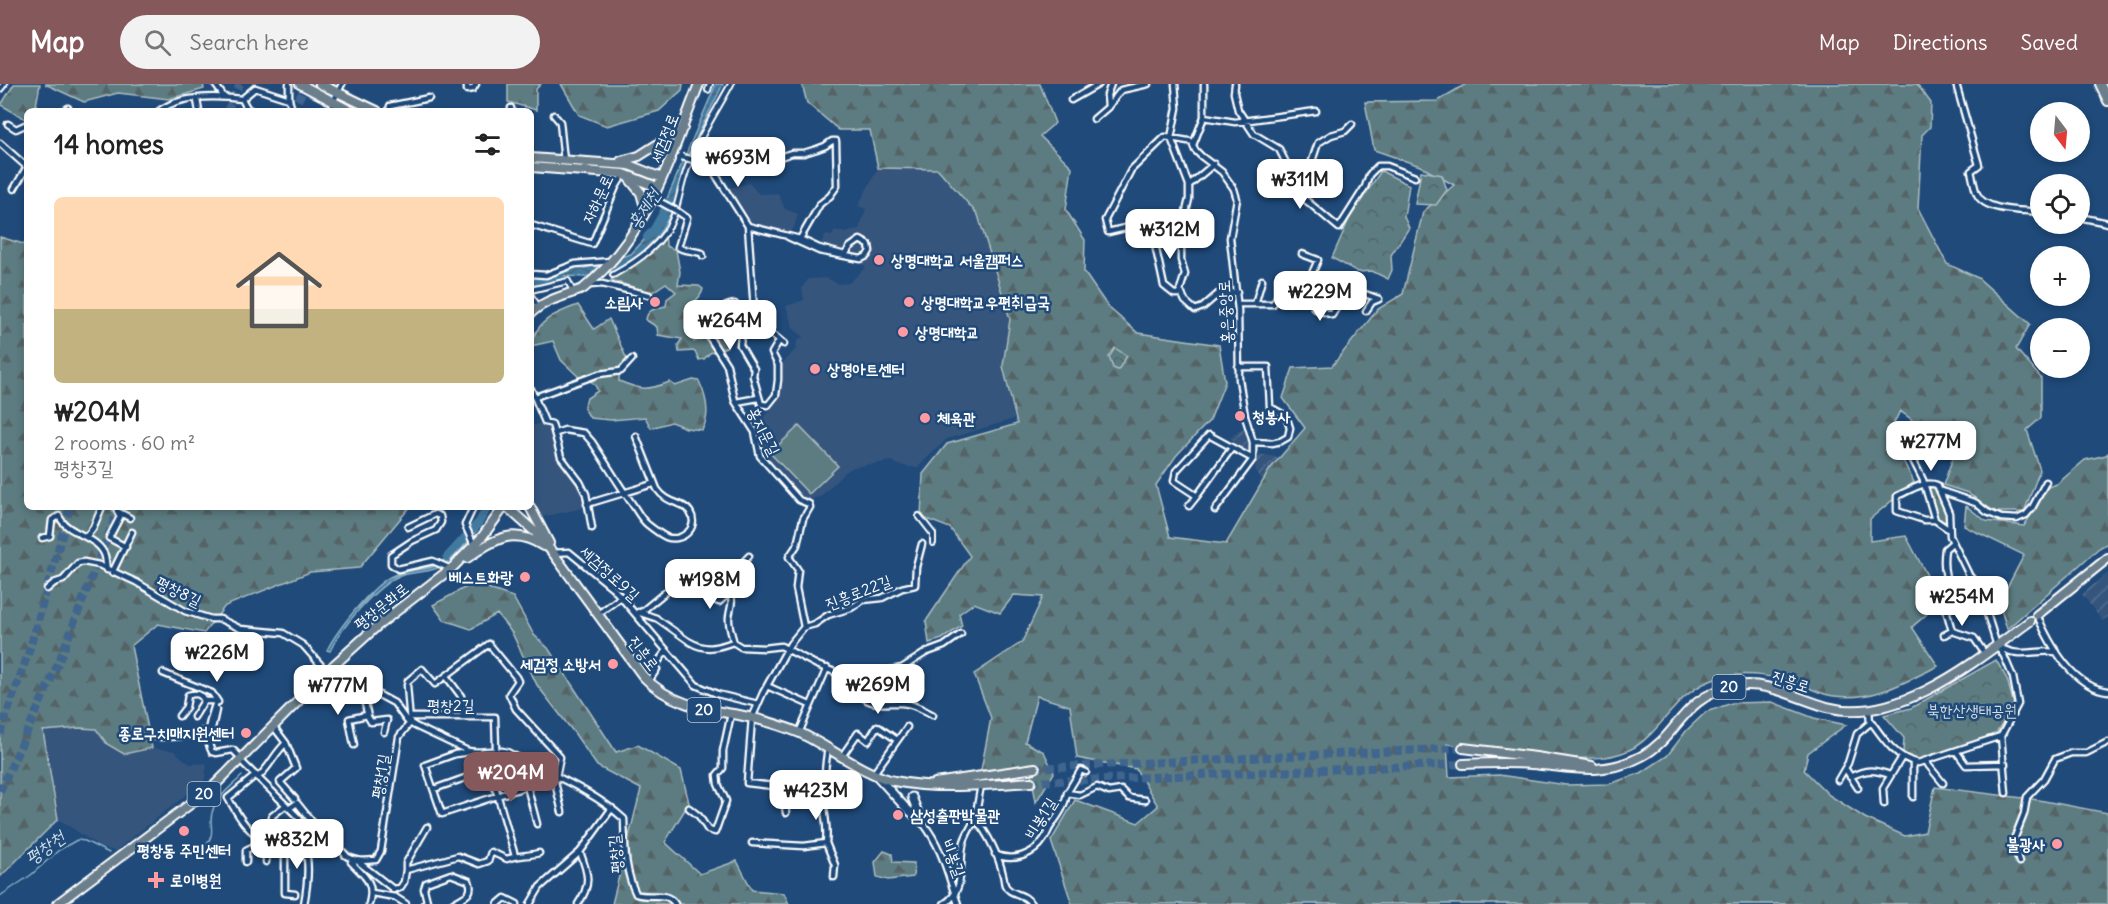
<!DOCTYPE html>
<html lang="en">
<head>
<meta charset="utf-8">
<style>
	:root { --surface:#fff; --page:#f2f2f2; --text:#222; --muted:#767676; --line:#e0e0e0; --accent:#85585c }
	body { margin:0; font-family:Delius,"Poor Story",sans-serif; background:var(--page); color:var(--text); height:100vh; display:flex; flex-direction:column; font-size:22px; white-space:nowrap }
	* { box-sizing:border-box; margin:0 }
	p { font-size:20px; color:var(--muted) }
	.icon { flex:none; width:33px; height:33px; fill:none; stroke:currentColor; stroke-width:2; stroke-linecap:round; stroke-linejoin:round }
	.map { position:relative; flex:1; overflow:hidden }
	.panel { position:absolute; left:24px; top:24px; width:510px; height:402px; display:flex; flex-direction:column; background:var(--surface); border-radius:9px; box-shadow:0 3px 9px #0003 }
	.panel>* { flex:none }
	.needle { width:39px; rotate:164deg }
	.tools { position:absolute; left:2030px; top:18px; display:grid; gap:12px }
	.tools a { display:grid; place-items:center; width:60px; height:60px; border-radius:50%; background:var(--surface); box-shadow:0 3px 9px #0003; font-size:30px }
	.price { position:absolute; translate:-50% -51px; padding:0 14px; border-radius:12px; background:#fff; color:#222; font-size:20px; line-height:39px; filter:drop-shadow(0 2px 3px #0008) }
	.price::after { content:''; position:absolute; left:50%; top:36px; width:18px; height:14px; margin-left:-9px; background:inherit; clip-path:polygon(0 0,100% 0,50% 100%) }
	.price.active { background:var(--accent); color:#fff }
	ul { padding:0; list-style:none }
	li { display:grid; align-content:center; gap:12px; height:318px; padding:0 30px }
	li+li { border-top:2px solid var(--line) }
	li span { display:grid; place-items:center; height:186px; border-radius:9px; color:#555 }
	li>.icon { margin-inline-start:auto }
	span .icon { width:108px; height:108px; fill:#fffc; stroke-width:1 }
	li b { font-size:26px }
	h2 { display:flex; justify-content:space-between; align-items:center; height:72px; padding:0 30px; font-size:26px }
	header { display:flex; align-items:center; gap:36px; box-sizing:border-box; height:84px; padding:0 30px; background:var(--accent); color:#fff }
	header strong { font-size:28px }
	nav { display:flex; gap:33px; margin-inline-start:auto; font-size:21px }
	.search { width:420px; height:54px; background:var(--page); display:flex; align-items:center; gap:15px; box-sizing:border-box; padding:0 21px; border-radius:33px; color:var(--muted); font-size:22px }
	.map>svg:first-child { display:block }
</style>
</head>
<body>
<header>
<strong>Map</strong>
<div class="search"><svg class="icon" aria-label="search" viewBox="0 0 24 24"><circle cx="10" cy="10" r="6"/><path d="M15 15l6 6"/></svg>Search here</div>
<nav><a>Map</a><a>Directions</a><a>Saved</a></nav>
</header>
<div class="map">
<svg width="2108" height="820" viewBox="0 0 2108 820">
	<defs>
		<pattern id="industrial-furrows" width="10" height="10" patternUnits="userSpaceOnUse" patternTransform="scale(1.5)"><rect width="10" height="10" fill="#34557d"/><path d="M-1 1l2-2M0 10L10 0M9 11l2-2" fill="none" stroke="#526e90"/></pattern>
		<pattern id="forest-firs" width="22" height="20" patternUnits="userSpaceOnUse" patternTransform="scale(1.5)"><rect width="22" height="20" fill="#5c7c81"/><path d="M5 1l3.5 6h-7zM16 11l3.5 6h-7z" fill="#546466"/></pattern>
		<pattern id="park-crowns" width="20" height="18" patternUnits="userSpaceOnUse" patternTransform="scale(1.5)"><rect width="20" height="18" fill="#5c7c81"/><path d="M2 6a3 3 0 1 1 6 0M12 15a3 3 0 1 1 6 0" fill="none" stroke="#546466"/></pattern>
		<pattern id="water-waves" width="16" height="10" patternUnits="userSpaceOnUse" patternTransform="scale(1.5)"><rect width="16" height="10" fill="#42799e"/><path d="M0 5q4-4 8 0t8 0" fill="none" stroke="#476275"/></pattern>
	</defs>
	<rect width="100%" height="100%" fill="#1f4a7a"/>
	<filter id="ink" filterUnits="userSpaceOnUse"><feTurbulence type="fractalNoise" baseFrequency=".0167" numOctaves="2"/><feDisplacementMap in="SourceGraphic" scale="12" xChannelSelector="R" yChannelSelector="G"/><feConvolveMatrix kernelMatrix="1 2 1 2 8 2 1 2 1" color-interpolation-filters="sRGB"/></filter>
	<g filter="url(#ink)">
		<path fill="#34557d" d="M878 84H938L978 131 1010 236 1003 282 1014 335 947 355 917 384 898 381 892 377 854 383 845 388 820 413 811 415 801 413 764 373 762 350 754 340 771 327 772 320 779 309 780 282 796 265 797 257 803 253 793 244 786 222 804 216 802 204 808 195 826 194 839 200 849 199 866 183 859 178 817 168 825 151 832 152 835 146 845 149 859 145 866 125 858 122Z
			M749 99 759 110 778 109 785 125 798 130 794 144 789 149 751 137 729 104Z
			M545 338 552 340 561 373 578 395 583 424 542 433 531 416V342Z
			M80 644 97 645 107 660 124 670 152 664 174 667 190 680 207 679 205 696 115 767 102 764 58 735 43 647Z"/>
		<path fill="url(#industrial-furrows)" d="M1243 344 1251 358V366L1245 367 1230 354Z
			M1259 370 1277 373 1278 384 1267 405 1255 385Z
			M2108 489V533L2102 537 2082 510Z"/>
		<path fill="url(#forest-firs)" stroke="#aebec0" stroke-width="1.5" d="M14 0H40L35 27H27V36L1 21Z
			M45 0H203L204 5 169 15 118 9 84 18Z
			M508 0H541L536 5V26L508 18Z
			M561 0H683L682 6 659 27 607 42 579 31Z
			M802 0H1040L1055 39 1040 52 1072 83 1066 126 1085 156 1084 188 1108 223 1138 249 1219 261 1225 298 1210 336 1176 372 1156 401 1170 453 1226 460 1270 385 1305 344 1283 314 1293 284 1332 282 1378 225 1403 210 1423 128 1454 101 1420 82 1374 66 1365 18 1437 17 1466 0H1917L1931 19 1930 43 1922 51 1918 124 1947 180 1978 194 2030 240 2016 265 2041 294V334L2027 346 2040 386 2024 428H1995L1968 409 1943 401 1954 371 1943 364 1932 373 1915 338 1900 327 1889 349 1914 398 1870 435V457L1906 452 1939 514 1926 531 1912 543 1938 582C1903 599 1875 617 1834 612 1824 611 1814 606 1804 602 1776 593 1748 586 1719 594 1677 605 1666 643 1635 663 1615 675 1590 675 1568 674L1447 660 1449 693 1499 691 1566 701 1609 700 1641 689 1667 672 1687 646 1706 628 1732 619 1772 618 1814 634 1846 641 1808 669 1804 686 1829 711 1865 734 1905 752 1925 748 1935 703 2039 716 2108 729V820H1072L1051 757 1075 716 1138 739 1158 722 1136 685 1077 674 1070 622 1037 612 1025 658 1044 668 1054 689 1036 718 1030 684 981 686 991 634 974 590 1022 558 1043 513 1014 511 1000 529 974 519 959 530 962 542 942 555 929 559 926 537 970 472 950 444 921 433 923 390 947 360 1017 340 1003 282 1010 235 978 131 938 85 878 84 870 46H839L807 19Z
			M663 147 665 148 666 162 676 166 680 188 678 201 699 202 703 205C701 213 697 215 691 221 680 232 689 246 694 258 709 254 716 237 726 226L730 231 726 236 722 248 730 256 727 263 710 269 704 275 699 276 695 267 679 268 678 261 682 255 658 251 657 243 646 236C647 225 657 224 666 222L667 215 676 208 666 199 651 209 611 196Z
			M0 153 27 161V423H410L359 484 310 488 225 522 204 549 158 540 131 562 152 664 124 670 107 660 96 645 80 644 43 647 58 735 0 793Z
			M578 221 594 245 609 235 628 278 619 290V297C643 307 647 306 670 298L675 302 693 296 699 297C706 312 711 331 702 346L686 344 671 338 651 344 645 333 611 336 590 334 584 324 587 314 598 307C595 299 590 294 581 295L561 276 553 257 531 262C536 236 556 229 578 221Z
			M2108 369V459L2099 464 2007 545 1999 519 2024 471 1964 442 1966 422 1986 437 2024 442 2048 403 2057 400 2085 376 2106 371Z
			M1933 402C1943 410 1949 429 1947 441 1932 439 1930 415 1927 403Z
			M477 497 492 506 513 513 534 551 548 564 616 668 638 661 681 686 689 719 665 758 700 790 737 777 752 806 784 809 789 820H612L641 705 597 682 575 650 537 601 512 549 497 530 471 545 444 536 433 521Z
			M884 767 892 770 893 778 914 779 913 793 888 796 877 793 875 778Z"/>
		<path fill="url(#park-crowns)" stroke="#aebec0" stroke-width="1.5" d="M1381 87 1409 101 1404 133 1409 144 1391 171 1392 186 1388 195 1372 187 1358 188 1332 174 1350 133Z
			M1421 87 1442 91 1447 106 1436 121 1415 120Z
			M1115 264 1127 272 1118 286 1113 284 1109 273Z
			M1996 576 2007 595 2014 621 1994 653 1914 677 1903 669 1904 654 1884 631 1911 624Z"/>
		<path fill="#5c7c81" stroke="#aebec0" stroke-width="1.5" d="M799 342 838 382 809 410 770 369Z"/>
		<path fill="url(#water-waves)" stroke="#8eafc5" stroke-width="1.5" d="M716 0H723L690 67 672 128 658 152 638 173 615 187 584 193 564 192 551 200 531 201V194L547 195 573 183 585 184 631 170 654 145Z
			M487 423H491C482 442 455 478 435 485 423 489 406 488 395 494 372 507 341 544 330 567L327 566C337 546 374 499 394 491 407 485 423 487 435 482 450 475 479 438 487 423Z"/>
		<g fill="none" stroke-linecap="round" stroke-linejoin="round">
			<path stroke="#8eafc5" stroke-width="1.5" d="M391 493 413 486 435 482
				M358 524 371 510
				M201 767C221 747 205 742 214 723 219 711 233 701 242 692
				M0 812 31 791 59 766 77 756 85 757 109 769"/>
			<path stroke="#42799e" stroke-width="8" d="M647 153 654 145 669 118
				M531 196 560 192
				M447 473 479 438 487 423"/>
			<path stroke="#41658e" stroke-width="8" stroke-dasharray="8 4" stroke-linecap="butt" d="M1035 684 1463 664
				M1031 698 1463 680"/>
			<path stroke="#41658e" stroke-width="8" stroke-dasharray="8 4" stroke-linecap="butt" d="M227 27 240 0
				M292 27 307 0
				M0 650 30 564 70 423
				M0 707 58 580 119 423"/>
			<g stroke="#fff" stroke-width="8">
				<path id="pedestrian" d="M708 6 710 0
					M613 191C638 177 665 159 674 131 680 113 682 95 690 77 701 50 717 26 731 0
					M531 206 568 197 573 208
					M531 212 538 222
					M919 432 933 450V459
					M656 534 690 558"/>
			</g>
			<g stroke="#fff" stroke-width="9">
				<path id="minor" d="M215 0 224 13
					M467 0V6L473 5 476 0
					M1175 0 1177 24 1171 54 1189 101V115L1181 149V176L1185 190 1180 206 1185 217 1195 226 1203 223 1218 210 1237 208
					M1204 0V33L1193 61 1195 66 1201 72 1222 88 1234 105 1237 115 1230 154 1238 226 1239 295 1245 332 1253 358V375L1215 426
					M1235 0 1234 9 1238 26 1254 50 1279 65 1288 83 1295 107 1339 144 1365 103 1369 91 1378 82H1387L1415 93
					M1956 0 1979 81 1971 87C1973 95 1974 103 1977 110 1985 128 2023 126 2040 128
					M0 5 4 0
					M242 15 255 4 289 15 292 27
					M289 15V0
					M197 16 199 27
					M1071 16 1099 0
					M1108 23 1107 11 1111 0
					M64 27 68 24
					M159 27C180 11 217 12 242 15L247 24 252 27
					M333 27V18L342 0
					M389 27 390 22 429 14
					M511 27V24
					M554 31 560 38 564 77
					M1204 33 1235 38 1316 27
					M1094 35 1108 23 1121 6 1148 0
					M8 40 16 45 27 40
					M0 59 27 83
					M694 76 700 77 714 88 748 142 754 225 751 230H740L735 220C719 222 710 232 706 248L727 281 735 317 755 348 760 372 799 416 809 420 810 423 803 435 797 461 789 473 798 486 796 504 804 543
					M707 82 716 73 759 74 770 76 792 69H804L817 65 825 62 832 57H836L837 102 830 112 820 120 800 155
					M1189 101 1214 80
					M1293 101 1300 95 1311 80 1318 59 1331 51 1345 47 1352 40
					M14 105 27 83
					M677 127 687 134 678 163 682 165 702 169 703 172
					M2079 133 2108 139
					M531 141 592 160 616 103 624 90
					M748 142 800 155 819 164 845 171 850 163 860 156 869 161 870 167 867 172 861 175 819 167 788 153
					M531 190 546 191 575 180 611 177
					M1310 194 1324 199 1314 224 1332 231 1348 204 1379 215 1372 218 1366 227
					M590 201 602 200 649 211
					M1182 210H1174L1164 202 1150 138 1108 148 1105 136 1131 86 1165 53 1194 58
					M1326 215 1335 219
					M1289 218 1303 194
					M1238 220H1273L1289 193 1294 190 1303 194H1310L1318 176 1302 170
					M1255 220 1262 196
					M755 228 759 239 784 260
					M756 230 742 243 740 261 754 285 753 292 761 320 768 321 776 311 778 296V281L772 269 779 257
					M1238 283H1268L1270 323 1286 332 1290 344 1288 353 1281 357 1272 359 1253 358
					M531 305 545 338 552 340 561 373 580 398 586 410 592 444
					M535 313 599 290 621 287 632 275
					M736 318 758 314
					M1903 344 1905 360 1923 396 1935 436
					M556 349 565 346 584 349 592 358C606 379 619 401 633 421 637 427 641 435 647 440 652 444 660 450 666 453 681 459 700 444 690 428 683 417 668 421 657 405L636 352
					M1232 364 1197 412 1174 397 1176 387 1209 351 1253 375
					M1941 407 1976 419 1987 428 2001 434 2017 435 2026 431 2032 424 2046 398
					M587 420 653 400
					M1189 422 1197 412
					M469 423 472 426 465 441 474 461
					M408 443 435 430 440 432 441 438 436 446 412 457 391 471V480L398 485 433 477 451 485
					M1948 445 1935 436H1924L1897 427V412C1909 407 1924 396 1937 401L1949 429 1950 452 1969 491 1979 504 1997 562 2004 572 2013 593 2018 620 2001 652 2006 709
					M86 453 93 444 102 423
					M42 454 50 452 52 436 59 432C67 451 98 451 105 472 106 476 106 481 107 486
					M1953 458 1945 465C1941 493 1950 518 1982 514
					M126 463 109 454 120 433 117 427 130 434
					M553 469 569 468 613 504 696 601 717 610 758 620
					M112 489 132 448
					M47 505 54 499 63 496 78 479 84 478 99 481 136 498 185 527 211 535H220L241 545 283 549 303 561 327 588
					M730 508C734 518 730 524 729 533 728 542 732 551 734 559
					M638 528 656 534
					M640 529 679 497 683 501 698 500 712 515 719 518 730 508 722 500 749 472
					M598 530 621 513
					M2037 531C2050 561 2073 603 2108 607
					M1952 547 1974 554 1985 570
					M1944 551 1952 547 1947 529 1948 523 1962 513
					M690 558C705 567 717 564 733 558L741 563 764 564 781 562 817 581 850 594 902 584 925 569 944 562 961 550
					M1999 563C2021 575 2034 565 2057 568
					M334 581 353 597 394 619 407 637 415 642 468 667C481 670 493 664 507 668 545 688 593 706 624 735 625 761 624 786 636 810 650 815 666 806 675 820
					M163 589 212 609 218 618
					M446 592 461 612 463 633
					M850 594C866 623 870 619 901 619 912 619 924 626 933 631
					M649 597 657 585 655 582 666 567
					M767 602 810 621
					M365 604V619L368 633 371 638 387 636 384 648
					M179 632 186 623 188 611C196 609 201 609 204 617
					M194 633 204 617H216C211 635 203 650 212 668L216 669 233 666 241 674
					M410 633H495L496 665 490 685 515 772
					M1870 636C1883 654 1895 674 1918 679L2001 652
					M273 642 286 659 296 684 280 698 295 715
					M212 644 216 626
					M799 649 827 584
					M153 652C172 655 189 652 207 646
					M354 661 349 635 367 631
					M1956 667 1966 681 2005 680
					M471 668 455 670 425 681 442 730 555 693
					M842 672 858 649 868 657 877 642 897 656
					M240 676 299 734 305 751 340 765 346 771
					M1926 677 1929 682 1943 699
					M1913 678V713
					M1845 684 1858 704
					M874 689 907 643
					M256 691 228 714C237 729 248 751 266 755 277 757 289 753 300 755 310 757 316 762 327 762
					M258 693C270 683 274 670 286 659
					M1850 693C1866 685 1873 685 1890 691
					M1838 696 1848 679 1857 650 1870 639 1869 626
					M981 701 975 735C988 749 999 773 1003 791 1004 794 1004 798 1005 801 1010 812 1025 808 1031 820
					M527 702 537 740
					M434 705 490 685
					M1067 709 1081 686 1086 688
					M1884 720 1883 704 1902 673
					M290 724 297 719 330 760
					M689 724 699 732 708 746 715 748 726 717 718 700 717 691 723 684V667L731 630
					M786 729 783 703 747 699 752 634 763 609 790 560 804 543 815 540 828 531 851 524 863 516 882 514 902 504 915 501 916 483 922 460
					M923 739C942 763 948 791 958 820
					M285 755V809L295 810
					M300 755C300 763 306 766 307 774 309 789 307 804 304 820
					M752 759 804 762 826 759C828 742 825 737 824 722 824 703 824 684 828 665
					M826 759 835 781 834 793
					M995 770C1012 779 1034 771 1044 755 1047 751 1048 746 1051 742 1059 730 1065 723 1067 709L1080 711 1097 703 1109 708 1121 706 1129 714 1145 716
					M345 771C355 778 364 777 376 776L381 767 399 653 410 639 407 601 408 597 422 585 435 600 489 560 516 593 518 597 509 610 516 625 560 673 555 698 562 728
					M246 778V766L264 757 263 754
					M266 778 267 755 272 747V732L286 721
					M351 778C365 793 375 798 369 820
					M2019 778 2013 758 2024 730 2027 713 2044 695 2055 675 2071 669H2086L2108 658
					M353 780 356 776 393 805 400 804 404 798 406 786 458 772 479 780 488 777 491 768 507 775C516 771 528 772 539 769
					M406 786V779L427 743
					M372 809 395 813 406 820
					M424 820 427 817 424 805 426 799 451 790 469 797C475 812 461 813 452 820
					M498 820 505 814 517 820
					M530 820 540 803 580 768 612 724
					M578 820C592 800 588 789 580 768
					M944 820C965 808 959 783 963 762 964 753 971 744 975 735"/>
			</g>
			<g stroke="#fff" stroke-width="11">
				<path id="secondary" d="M876 691 905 723 923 739
					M912 713 920 734"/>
			</g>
			<g stroke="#fff" stroke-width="12">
				<path id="primary" d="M300 0 351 27
					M320 0 377 27
					M2100 0 2108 17
					M531 74 629 81 662 94
					M621 77 639 72 683 44
					M531 83 624 90 657 103
					M628 93 641 109 646 127
					M531 229C542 218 557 214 571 209 576 207 580 207 584 204 649 150 669 76 699 0
					M507 423 535 448 553 469 643 592C669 620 703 625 739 631 759 635 781 641 800 649 828 662 865 691 894 697 939 706 986 701 1031 698
					M530 423 549 459
					M467 474C494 456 512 442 543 462
					M2037 531 2108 474
					M1463 664 1536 673 1592 682
					M1463 680C1486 679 1508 678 1531 680 1572 683 1603 693 1642 672 1679 652 1681 614 1731 603 1765 595 1795 614 1827 623 1898 642 1977 576 2030 537
					M935 699 1035 684
					M57 820 213 703 334 581 377 542 453 483 482 453 504 423"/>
			</g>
			<use href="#pedestrian" stroke="#1f4a7a" stroke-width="4"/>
			<use href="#minor" stroke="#1f4a7a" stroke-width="4.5"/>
			<use href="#secondary" stroke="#1f4a7a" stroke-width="7"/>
			<use href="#primary" stroke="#6b7e8b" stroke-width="8"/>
			<g stroke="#fff" stroke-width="9" stroke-linecap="butt">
				<path id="minor-bridge" d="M682 73 694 76
					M653 114 677 127"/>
			</g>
			<use href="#minor-bridge" stroke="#1f4a7a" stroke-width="4.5"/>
		</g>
	</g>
	<g fill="#ff9aa2" stroke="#1f4a7a" stroke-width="2">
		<circle cx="879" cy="176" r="6"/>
		<circle cx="655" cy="218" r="6"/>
		<circle cx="909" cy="218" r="6"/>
		<circle cx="903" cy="248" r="6"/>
		<circle cx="815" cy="285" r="6"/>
		<circle cx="1240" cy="332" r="6"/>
		<circle cx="925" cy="334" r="6"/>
		<circle cx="525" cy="493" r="6"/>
		<circle cx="613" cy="580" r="6"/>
		<circle cx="246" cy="649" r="6"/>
		<circle cx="898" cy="731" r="6"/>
		<circle cx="184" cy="747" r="6"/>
		<circle cx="2057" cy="760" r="6"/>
		<path d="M153 787h6v6h6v6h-6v6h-6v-6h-6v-6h6z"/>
	</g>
	<g text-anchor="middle" stroke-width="5" stroke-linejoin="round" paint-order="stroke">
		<g fill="#1f4a7a" stroke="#bcc9d7" stroke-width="1.5">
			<rect x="1712.5" y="591" width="33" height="24" rx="4.5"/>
			<rect x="687.5" y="614" width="33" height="24" rx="4.5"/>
			<rect x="187.5" y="698" width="33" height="24" rx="4.5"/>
		</g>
		<g font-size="15" font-weight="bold" fill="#fff">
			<text x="1729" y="608">20</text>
			<text x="704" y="631">20</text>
			<text x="204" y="715">20</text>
		</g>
		<g font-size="16" fill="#fff" stroke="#1f4a7a">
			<text transform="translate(664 54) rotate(-69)" y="6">세검정로</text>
			<text transform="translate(597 115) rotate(-65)" y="6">자하문로</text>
			<text transform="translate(1225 228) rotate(-93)" y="6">홍은중앙로</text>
			<text transform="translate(764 347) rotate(63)" y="6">홍지문길</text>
			<text transform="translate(610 489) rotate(42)" y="6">세검정로9길</text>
			<text transform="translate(179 507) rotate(26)" y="6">평창8길</text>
			<text transform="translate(858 508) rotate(-21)" y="6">진흥로22길</text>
			<text transform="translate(381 522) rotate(-39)" y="6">평창문화로</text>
			<text transform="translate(644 569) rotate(53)" y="6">진흥로</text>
			<text transform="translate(1791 597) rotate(18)" y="6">진흥로</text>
			<text x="451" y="627">평창2길</text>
			<text transform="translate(380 692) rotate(-81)" y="6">평창1길</text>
			<text transform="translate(1040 734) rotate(-58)" y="6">비봉1길</text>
			<text transform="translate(615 770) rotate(-95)" y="6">평창길</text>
			<text transform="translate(954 774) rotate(69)" y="6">비봉길</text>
		</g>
		<g font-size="16" font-weight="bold" fill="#fff" stroke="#1f4a7a" text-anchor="start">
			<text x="891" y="182">상명대학교 서울캠퍼스</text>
			<text x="643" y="224" text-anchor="end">소림사</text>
			<text x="921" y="224">상명대학교우편취급국</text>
			<text x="915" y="254">상명대학교</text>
			<text x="827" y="291">상명아트센터</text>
			<text x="1252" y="338">청봉사</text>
			<text x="937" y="340">체육관</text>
			<text x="513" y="499" text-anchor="end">베스트화랑</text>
			<text x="601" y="586" text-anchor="end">세검정 소방서</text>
			<text x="234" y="655" text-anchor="end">종로구치매지원센터</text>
			<text x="910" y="737">삼성출판박물관</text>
			<text x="2045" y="766" text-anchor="end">불광사</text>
			<text x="184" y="772" text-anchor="middle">평창동 주민센터</text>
			<text x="170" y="802">로이병원</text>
		</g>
		<g font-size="16" fill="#d6dee0" stroke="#1f4a7a">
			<text x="1972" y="632">북한산생태공원</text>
		</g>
		<g font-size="18" font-style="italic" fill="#d0dee7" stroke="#1f4a7a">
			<text transform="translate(644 125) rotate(-57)" y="6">홍제천</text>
			<text transform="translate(45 764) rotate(-36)" y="6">평창천</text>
		</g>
	</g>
</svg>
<div class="tools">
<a><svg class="needle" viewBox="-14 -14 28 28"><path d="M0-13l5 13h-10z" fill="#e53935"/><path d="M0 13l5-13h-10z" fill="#767676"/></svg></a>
<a><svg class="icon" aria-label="locate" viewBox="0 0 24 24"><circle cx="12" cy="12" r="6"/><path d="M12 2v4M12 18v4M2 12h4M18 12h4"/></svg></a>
<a>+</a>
<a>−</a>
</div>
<b class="price" style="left:738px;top:104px">₩693M</b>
<b class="price" style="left:1300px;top:126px">₩311M</b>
<b class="price" style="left:1170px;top:176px">₩312M</b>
<b class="price" style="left:1320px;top:238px">₩229M</b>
<b class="price" style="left:730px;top:267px">₩264M</b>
<b class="price" style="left:1931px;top:388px">₩277M</b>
<b class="price" style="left:710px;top:526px">₩198M</b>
<b class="price" style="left:1962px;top:543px">₩254M</b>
<b class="price" style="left:217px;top:599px">₩226M</b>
<b class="price" style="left:878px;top:631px">₩269M</b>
<b class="price" style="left:338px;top:632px">₩777M</b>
<b class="price active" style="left:511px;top:719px">₩204M</b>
<b class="price" style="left:816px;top:737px">₩423M</b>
<b class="price" style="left:297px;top:786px">₩832M</b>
<section class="panel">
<h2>14 homes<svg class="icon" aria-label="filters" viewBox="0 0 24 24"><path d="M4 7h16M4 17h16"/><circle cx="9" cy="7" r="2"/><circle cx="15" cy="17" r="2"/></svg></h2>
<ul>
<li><span style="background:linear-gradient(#ffd9b3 60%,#c2b280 0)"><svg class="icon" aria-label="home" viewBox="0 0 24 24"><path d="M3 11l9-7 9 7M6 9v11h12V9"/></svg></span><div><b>₩204M</b><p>2 rooms · 60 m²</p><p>평창3길</p></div></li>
</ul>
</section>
</div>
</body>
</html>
